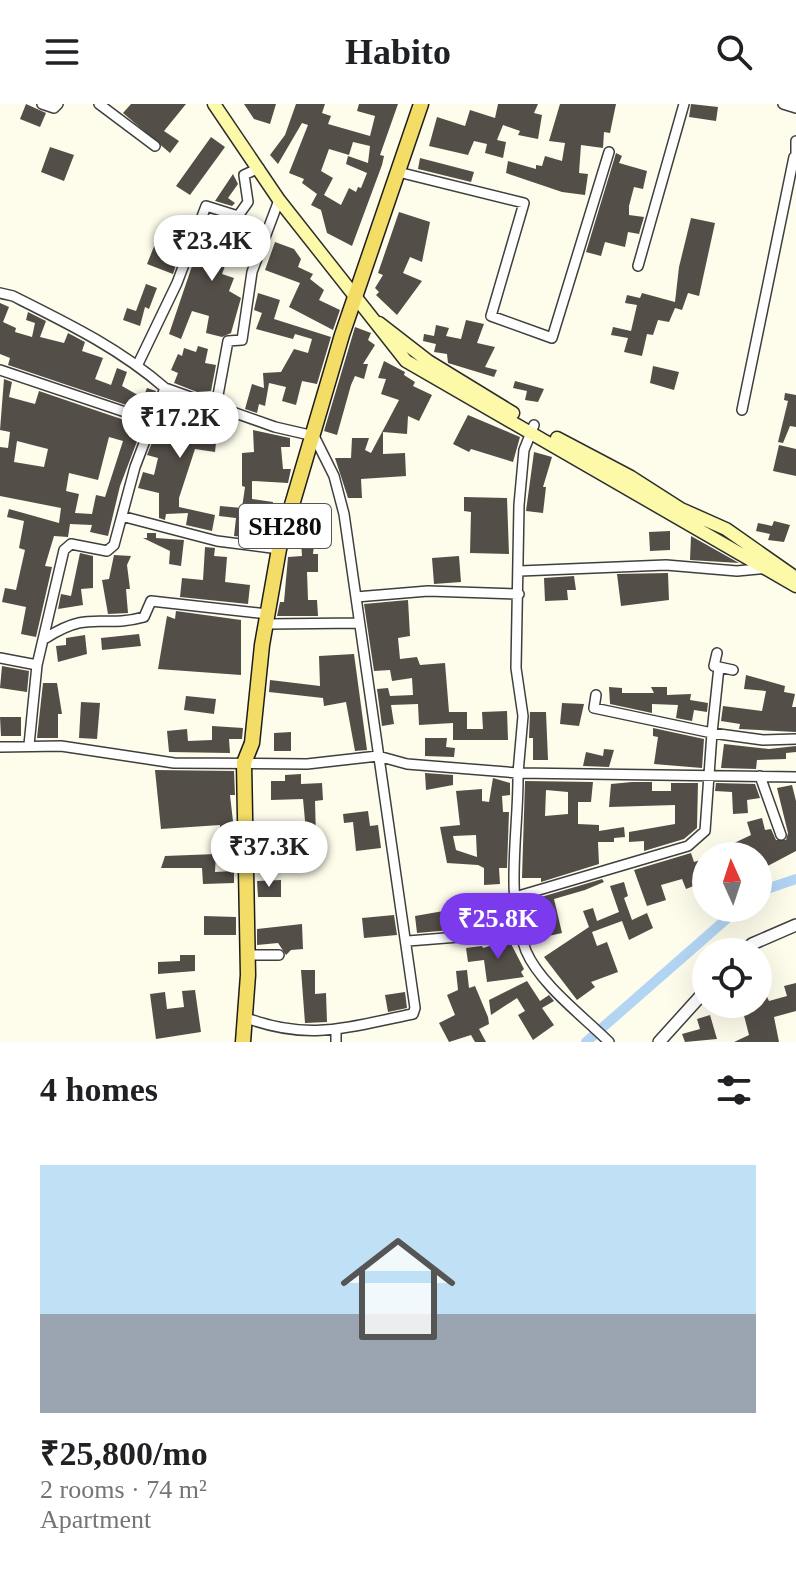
<!DOCTYPE html>
<html lang="en">
<head>
<meta charset="utf-8">
<style>
	:root { --surface:#fff; --page:#f6f6f6; --text:#202124; --muted:#757577; --line:#e0e0e0; --accent:#7c3aed }
	body { margin:0; font-family:Georgia,serif; background:var(--page); color:var(--text); height:100vh; display:flex; flex-direction:column; font-size:30px; white-space:nowrap }
	* { box-sizing:border-box; margin:0 }
	p { font-size:26px; color:var(--muted) }
	.icon { flex:none; width:44px; height:44px; fill:none; stroke:currentColor; stroke-width:2; stroke-linecap:round; stroke-linejoin:round }
	.map { position:relative; height:938px; overflow:hidden }
	.sheet { display:flex; flex-direction:column; background:var(--surface); flex:1 }
	.sheet>* { flex:none }
	.needle { width:52px; rotate:357deg }
	.buttons { position:absolute; left:692px; top:738px; display:grid; gap:16px }
	.buttons a { display:grid; place-items:center; width:80px; height:80px; border-radius:50%; background:var(--surface); box-shadow:0 8px 32px #0002; font-size:40px }
	.price { position:absolute; translate:-50% -68px; padding:0 18px; border-radius:28px; background:#fff; color:#222; font-size:26px; line-height:52px; filter:drop-shadow(0 2px 4px #0008) }
	.price::after { content:''; position:absolute; left:50%; top:48px; width:24px; height:18px; margin-left:-12px; background:inherit; clip-path:polygon(0 0,100% 0,50% 100%) }
	.price.active { background:var(--accent); color:#fff }
	ul { padding:0; list-style:none }
	li { display:grid; align-content:center; gap:16px; height:424px; padding:0 40px }
	li+li { border-top:2px solid var(--line) }
	li span { display:grid; place-items:center; height:248px; border-radius:0px; color:#555 }
	li>.icon { margin-inline-start:auto }
	span .icon { width:144px; height:144px; fill:#fffc; stroke-width:1 }
	li b { font-size:34px }
	h2 { display:flex; justify-content:space-between; align-items:center; height:96px; padding:0 40px; font-size:34px }
	header { display:flex; justify-content:space-between; align-items:center; height:104px; padding:0 40px; background:var(--surface); font-size:36px; font-weight:800 }
	.map>svg:first-child { display:block }
</style>
</head>
<body>
<header><svg class="icon" aria-label="menu" viewBox="0 0 24 24"><path d="M4 6h16M4 12h16M4 18h16"/></svg>Habito<svg class="icon" aria-label="search" viewBox="0 0 24 24"><circle cx="10" cy="10" r="6"/><path d="M15 15l6 6"/></svg></header>
<div class="map">
<svg width="796" height="938" viewBox="0 0 796 938">
	<rect width="100%" height="100%" fill="#fefceb"/>
	<g fill="none" stroke-linecap="round" stroke-linejoin="round">
		<path stroke="#b2d5f3" stroke-width="10" d="M758 788 796 775
			M586 938 739 804"/>
	</g>
	<path fill="#544e48" fill-rule="evenodd" d="M26 0 46 9 40 23 20 15Z
		M131 0H186L164 27 179 37 170 49 123 9Z
		M244 0H276L270 20 254 15Z
		M296 0H325L322 9 331 12 328 20 370 32 375 12 357 7 359 0H398L380 51 384 52 382 61 352 142 327 129 321 106 311 101 317 90 302 79 304 75 289 69 308 21 302 19 278 60 270 51 285 31ZM353 38 370 42 368 59 348 52 346 60 367 69 361 84 358 83 356 88 349 84 341 101 324 91 333 74 321 67 329 45 349 51Z
		M498 0H538L534 9 542 11 538 35 518 31 520 27 503 21 497 36 506 38 503 54 485 49 487 40 474 37 468 51 429 42 437 13 465 22 470 6 495 14Z
		M560 0H616L610 29 604 28 603 44 581 41 579 69 588 70 585 91 562 88 506 69 508 57 536 65V61L542 62 545 52 562 57 565 39 549 37Z
		M691 0 718 3 716 17 689 13Z
		M211 33 225 43 190 91 176 82Z
		M50 43 74 51 64 77 41 68Z
		M616 49 622 52 619 59 647 67 643 85 634 83 629 102V111L644 113 639 130 628 128 625 143 605 138 601 152 586 148Z
		M420 54 474 68 471 78 418 65Z
		M233 70 238 80 228 94 235 99 232 102 215 97Z
		M399 108 430 118 422 158 410 153 403 169 422 177 397 211 376 191 379 188 375 184 383 171 378 169Z
		M691 114 715 119 699 192 688 189 682 206 675 204 669 218 658 216 653 231 647 230 642 252 624 248 628 234 611 231 613 223 631 227 637 201 625 199 627 191 640 194 642 189 675 198 679 163Z
		M209 115 252 135 243 156 229 151 222 170 234 174 229 187 241 194 231 229 222 233 206 229 209 212 192 207 181 235 169 230 194 156 199 157 209 131 204 129Z
		M275 138 294 145 301 155 298 163 313 170 310 175 324 186 319 196 340 206 333 226 289 203 300 179 265 166Z
		M155 140 180 149 173 170 147 160Z
		M146 180 157 184 149 205 145 203 140 222 123 216 127 204 136 207Z
		M258 189 280 196 274 215 331 233 317 280 302 277 296 301 282 297 286 283 269 279 265 302 259 300 257 309 245 305 252 280 264 284 263 269 281 268 294 245 308 249 312 235 295 230 293 235 256 225 262 209 254 206Z
		M0 199 9 203 3 218 16 224 15 228 32 233 35 219 26 216 28 208 46 217 40 233 64 239 68 229 85 238 82 247 103 254 95 275 111 281 117 264 127 268 122 282 143 294 147 284 156 287 147 308 8 261 10 254 0 250Z
		M466 216 484 220 477 239 495 243 485 263 497 266 494 273 448 259 447 250 434 248 436 240 423 237 424 230 434 232 436 221 449 224 446 232 461 235Z
		M355 223 371 229 368 236 375 241 363 260H368L364 275 355 272 351 281 337 331 324 327Z
		M198 242 208 245 205 259 216 261 211 287 197 288 174 279 178 269 171 266 178 250 182 252 184 244 196 248Z
		M384 257 405 268 404 271 415 278 413 282 432 291 419 317 408 312 407 330 383 328V350L405 349 406 372 361 375 362 394H348L335 354H351L352 334H369L365 346 371 349 399 296 381 290 386 275 378 274Z
		M653 262 679 268 674 286 650 279Z
		M4 275 12 278 9 293 35 300 39 287 136 320 134 325 141 327 120 382 108 432 90 428 92 421 70 420 68 433 54 432 45 462 52 463 36 533 21 530 26 503 2 498 5 484 16 486 25 446 19 444 24 417 7 413 9 405 59 419 61 404 0 392V343L8 344 10 328 0 326ZM109 333 123 337 105 393 96 391 92 410 75 409 79 390 66 387 69 369 98 376ZM17 337 48 345 44 363 14 358Z
		M515 277 544 285 538 298 525 296 527 287 513 284Z
		M785 289 796 291V323L790 322 783 339 778 338 788 297 784 296Z
		M174 298 219 311 215 348 195 345 179 394V403L215 411 212 427 186 421 188 409 166 410 165 416 159 414V389L138 384 143 368 154 371 158 354 147 351 159 321 167 323Z
		M468 311 520 333 513 358 471 345 469 348 453 340Z
		M253 326 290 334V343H281L283 365H291L288 379 252 377V395L273 398 272 432 264 431V435L234 432 236 414 219 412 220 402 242 404 245 383 242 382V349L254 348Z
		M779 341 796 345V372L773 367Z
		M534 348 552 353 543 383H546L543 409 526 407Z
		M464 393 507 394 509 450 470 449 471 408 464 407Z
		M774 417 790 421 784 438 768 436 770 430 756 427 758 419 772 422Z
		M299 422 316 423 313 450H318V468H307L308 496H317L318 512H277L280 498H284L288 453 302 452 301 438H298Z
		M670 427V446L650 447 649 428Z
		M147 429H156V434L184 436 181 462 169 460 170 447 143 434H147Z
		M691 432 739 459 690 456Z
		M205 443 215 444 214 452 227 453 225 478 250 481 248 500 180 493 182 474 203 476Z
		M80 449 93 452V484L81 485 83 501 58 505 61 490 71 492Z
		M114 451 131 452 127 461 130 485H126L128 509 108 510 102 476 109 475Z
		M459 452 461 478 434 480 432 454Z
		M668 469 669 496 621 502 617 470Z
		M574 472 576 486H567L568 496 545 497 544 474Z
		M408 496 410 532 398 534 400 555 417 553 420 561 445 559 449 608H467V625H483L482 608 507 607 508 636H453V619L419 621 418 600 391 601 394 620 382 622 377 585 388 584 390 592 413 591 412 574 392 577 390 566 374 567 364 500Z
		M176 507 241 516V571L158 565 167 512 175 515Z
		M139 530 141 542 102 546 101 534Z
		M85 531 87 550 58 558 56 542 66 541V534Z
		M354 550 367 646 355 647 346 598 324 602 323 594 269 588 270 576 320 582 319 552Z
		M2 562 29 567 27 588 0 584Z
		M746 571 785 582 784 588 795 590 792 603H796V628L739 625 740 620 721 617 723 602 762 607 766 587 744 585Z
		M43 579H57L62 610H58V634H37Z
		M609 583 622 584V589H654L651 583H667V591L691 590 690 596 708 599 707 608 694 606 692 617 676 614 678 601 652 600V609L610 600Z
		M186 592 216 595 214 610 184 606Z
		M81 598 100 599 97 635 79 634Z
		M562 599 584 600 579 622 560 620Z
		M530 608H546L548 656H533V634H529Z
		M0 613H21V632H1Z
		M212 622 243 624 242 635H229L230 649 169 648 167 627 187 625 188 637 212 636Z
		M653 624 704 635 702 664 654 660 658 633 653 632Z
		M291 628V647H274V629Z
		M425 634H447L446 643 455 644 454 653 425 652Z
		M724 640 769 645 796 642V648L786 649V655L757 656 756 665 721 664Z
		M604 645 614 646 609 663 583 662 586 648 603 652Z
		M155 666 234 667 235 691H230L235 735 220 736V721L161 725Z
		M425 669 453 671V681L426 686Z
		M301 670V680L322 679 323 696 315 697 316 734 323 733 324 749H308L303 695 271 696V677H285V671Z
		M493 674 510 679V691L502 692 503 708H509L507 764H499L500 780 484 781V764L478 761 447 759 440 723 460 721 456 687 482 685V697L489 698ZM476 731 477 753 456 746 453 732Z
		M525 677 593 678 591 698H578V720L599 721V727L624 723 625 733 614 734V738H598L599 760 541 778V774H522ZM546 686 568 688V710L545 712Z
		M632 678H652V687H671V679H698L697 724 684 735 644 747V737L629 738V728L675 720V701L609 703 611 680Z
		M716 679 755 680 760 694 747 696 748 709 733 710 732 688 715 687Z
		M792 681 796 697V747L760 766 758 752H720L734 745 732 740 751 731 747 718 762 714 765 726 771 725 776 736H786L788 729 777 684Z
		M368 707 370 722 378 721 381 744 356 747 353 718 344 719 343 710Z
		M691 749 694 758 706 754V777L686 785 682 775 661 781 666 796 647 802 634 766Z
		M216 750 215 768 234 767V779L203 780 202 764H161L165 752Z
		M602 775 604 778 585 786 554 795 562 829 535 835 533 827 542 817 540 813 535 814 531 796Z
		M281 776V793H258L257 777Z
		M624 778 628 792 624 794 632 816 647 809 653 824 629 836 622 817 592 828 597 842 607 838 618 868 591 878 595 883 577 896 544 853 589 823 583 807 593 804 597 817 619 808 610 782Z
		M499 791 507 821 417 829 415 812 455 805 456 812 470 808 468 798Z
		M394 811 397 831 364 834 362 814Z
		M204 812 236 813V831H204Z
		M302 820 303 845 291 846 286 851 278 839 257 841V825Z
		M509 836 524 865 521 868 524 873 487 878 484 856 468 858 466 844 482 842 483 844Z
		M180 851H195V867L158 870V858L180 857Z
		M301 866H315V890L326 889 327 918 305 919Z
		M467 866 469 884 475 882 488 913 489 920 479 925 486 938H475L471 931 449 938 439 919 455 911 447 891 458 886 456 867Z
		M758 874 769 897 787 892 784 882 796 879V907L774 913 779 938H734L749 931 741 900H758Z
		M527 877 540 897 549 891 554 897 542 904 554 921 533 936 518 911 525 907 517 894 491 911 489 896Z
		M195 886 201 928 156 935 150 890 165 888 167 905 184 903 182 887Z
		M405 888 407 904 388 908 385 891Z
		M710 911 717 935 685 938 682 930 700 925 697 915Z"/>
	<g fill="none" stroke-linecap="round" stroke-linejoin="round">
		<g stroke="#3f3f3f" stroke-width="12">
			<path id="minor" d="M42 0 54 4 58 0
				M99 0 155 42
				M783 0 796 4
				M796 37V53
				M398 68 524 99 491 212 552 234 609 48
				M638 162 684 0
				M0 189 13 192C67 219 119 244 165 284
				M138 260 177 179 206 102 238 112 248 98 244 71 259 64
				M0 266 152 317
				M216 302 228 237 242 236 252 168 279 96
				M742 306 794 53
				M125 413 217 437 279 445
				M520 467 666 461 737 467 768 464
				M356 493 428 487 519 490
				M268 520 358 519
				M46 534C91 505 101 525 144 513L151 497 268 510
				M717 549 714 562 719 563
				M0 554 37 561
				M733 566 719 563 712 629 763 636 796 635
				M29 641 37 561 64 446 71 440 107 447 114 441 135 363 165 284 275 323 314 332 334 372 344 410 415 904 413 910C347 923 309 938 244 913
				M0 643 61 642 174 659 307 660 378 652 407 660 518 669 523 612 516 564 519 401 524 346 534 321
				M760 672 781 731
				M515 793 688 742 705 727 712 629 594 604 596 591
				M408 837 521 828
				M247 851H279
				M336 925V938
				M609 938C584 913 540 880 526 847 504 792 519 727 518 669L796 673"/>
		</g>
		<g stroke="#3f3f3f" stroke-width="14">
			<path id="tertiary" d="M743 848 752 840 796 821
				M659 938 706 886"/>
		</g>
		<g stroke="#2e2e2e" stroke-width="15">
			<path id="secondary" d="M214 0 279 96 406 257 796 482
				M379 219 428 257 513 309
				M557 334 631 373 681 405 726 425 796 474"/>
		</g>
		<g stroke="#1d1d1d" stroke-width="17">
			<path id="primary" d="M243 938 248 871 244 659 252 639 262 541 279 445 342 231 421 0"/>
		</g>
		<use href="#minor" stroke="#fff" stroke-width="9"/>
		<use href="#tertiary" stroke="#fff" stroke-width="11"/>
		<use href="#secondary" stroke="#fcfaa8" stroke-width="12"/>
		<use href="#primary" stroke="#f3dd66" stroke-width="14"/>
	</g>
	<g text-anchor="middle" stroke-width="8" stroke-linejoin="round" paint-order="stroke">
		<rect fill="#fff" stroke="#555" stroke-width="2" x="239" y="400" width="92" height="44" rx="6"/>
		<g font-size="26" font-weight="bold" fill="#0c0c0c">
			<text x="285" y="431">SH280</text>
		</g>
	</g>
</svg>
<div class="buttons">
<a><svg class="needle" viewBox="-14 -14 28 28"><path d="M0-13l5 13h-10z" fill="#e53935"/><path d="M0 13l5-13h-10z" fill="#757577"/></svg></a>
<a><svg class="icon" aria-label="locate" viewBox="0 0 24 24"><circle cx="12" cy="12" r="6"/><path d="M12 2v4M12 18v4M2 12h4M18 12h4"/></svg></a>
</div>
<b class="price" style="left:212px;top:179px">₹23.4K</b>
<b class="price" style="left:180px;top:356px">₹17.2K</b>
<b class="price" style="left:269px;top:785px">₹37.3K</b>
<b class="price active" style="left:498px;top:857px">₹25.8K</b>
</div>
<section class="sheet">
<h2>4 homes<svg class="icon" aria-label="filters" viewBox="0 0 24 24"><path d="M4 7h16M4 17h16"/><circle cx="9" cy="7" r="2"/><circle cx="15" cy="17" r="2"/></svg></h2>
<ul>
<li><span style="background:linear-gradient(#bfe0f5 60%,#9aa5b1 0)"><svg class="icon" aria-label="home" viewBox="0 0 24 24"><path d="M3 11l9-7 9 7M6 9v11h12V9"/></svg></span><div><b>₹25,800/mo</b><p>2 rooms · 74 m²</p><p>Apartment</p></div></li>
</ul>
</section>
</body>
</html>
